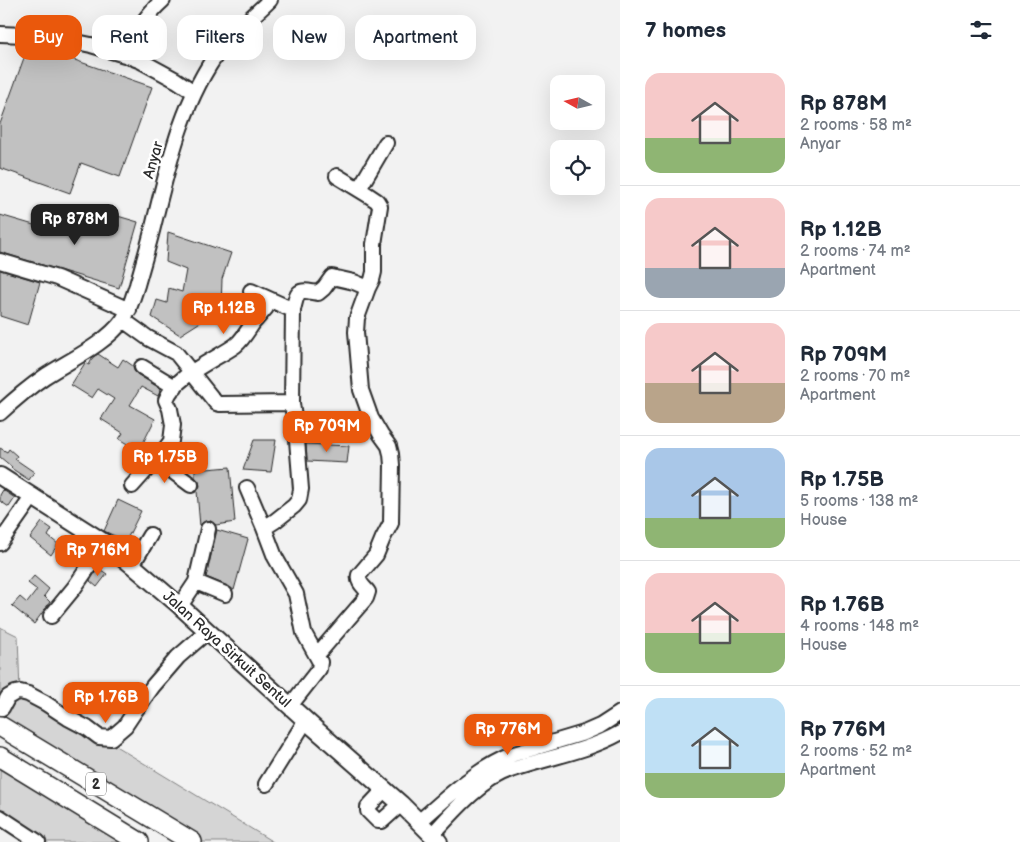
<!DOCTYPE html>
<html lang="en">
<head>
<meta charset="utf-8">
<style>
	:root { --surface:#fff; --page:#f2f2f3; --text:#1f2937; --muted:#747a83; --line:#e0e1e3; --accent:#ea580c }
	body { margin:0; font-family:"Balsamiq Sans",sans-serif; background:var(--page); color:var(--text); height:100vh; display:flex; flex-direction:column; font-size:19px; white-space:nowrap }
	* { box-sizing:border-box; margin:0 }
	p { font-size:16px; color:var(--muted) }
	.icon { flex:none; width:28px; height:28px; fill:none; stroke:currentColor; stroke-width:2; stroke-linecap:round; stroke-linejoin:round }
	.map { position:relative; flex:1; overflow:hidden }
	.drawer { display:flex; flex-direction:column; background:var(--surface); width:400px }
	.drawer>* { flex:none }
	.guide { position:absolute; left:15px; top:15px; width:475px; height:45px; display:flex; gap:10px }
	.needle { width:32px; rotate:278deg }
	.tools { position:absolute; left:550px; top:75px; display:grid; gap:10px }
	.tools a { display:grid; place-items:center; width:55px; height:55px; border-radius:10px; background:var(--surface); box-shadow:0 5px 20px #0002; font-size:25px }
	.price { position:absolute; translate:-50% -42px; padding:0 11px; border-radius:10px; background:var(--accent); color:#fff; font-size:16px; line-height:32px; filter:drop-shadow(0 1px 2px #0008) }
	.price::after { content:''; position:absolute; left:50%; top:30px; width:15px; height:11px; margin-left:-8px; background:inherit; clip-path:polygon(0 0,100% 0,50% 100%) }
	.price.current { background:#222; color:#fff }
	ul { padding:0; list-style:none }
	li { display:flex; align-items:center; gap:15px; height:125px; padding:0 25px }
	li+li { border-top:1px solid var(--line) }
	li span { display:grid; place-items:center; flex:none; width:140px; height:100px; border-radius:15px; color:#555 }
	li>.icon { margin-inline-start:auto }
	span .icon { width:60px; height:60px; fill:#fffc; stroke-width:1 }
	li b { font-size:21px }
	h2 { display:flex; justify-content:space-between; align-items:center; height:60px; padding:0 25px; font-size:21px }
	.chip { padding:0 18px; border-radius:15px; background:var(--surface); box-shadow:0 5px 20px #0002; font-size:18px; line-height:45px }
	.chip.current { background:var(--accent); color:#fff }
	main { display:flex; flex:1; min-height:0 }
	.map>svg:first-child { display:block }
</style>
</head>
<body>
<main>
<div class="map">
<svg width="620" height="842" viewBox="0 0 620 842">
	<rect width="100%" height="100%" fill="#f2f2f2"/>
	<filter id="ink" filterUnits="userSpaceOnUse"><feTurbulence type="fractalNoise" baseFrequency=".02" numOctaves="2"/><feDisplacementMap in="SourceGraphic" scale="10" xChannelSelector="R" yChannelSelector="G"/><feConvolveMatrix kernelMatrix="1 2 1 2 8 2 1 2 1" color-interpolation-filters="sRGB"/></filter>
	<g filter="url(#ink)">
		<path fill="#d5d5d5" stroke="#808080" d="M0 627 18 636 20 692 104 739 273 842H190L0 726Z
			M0 757 139 842H38L0 817Z"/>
		<path fill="#c1c1c1" stroke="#2b2b2b" d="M29 44 152 87 120 177 81 163 70 193 0 168V124Z
			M87 207 138 222 119 288 0 252V215L78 238Z
			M168 232 231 253 222 279 221 309 180 335 152 317 157 300 167 303 169 288 182 292 186 270 166 262Z
			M0 270 40 282 28 325 0 316Z
			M98 354 118 367 123 359 133 366 134 371 137 374 161 389 158 396 141 387 130 405 155 419 139 451 119 439 123 433 101 419 114 399 98 389 92 398 71 385 85 363 89 365 93 357Z
			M254 440H276L271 472 243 470Z
			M306 444 349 446 347 463 307 461Z
			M0 448 7 452 9 449 17 456 15 459 34 472 29 480 11 468 12 467 0 457Z
			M230 467 235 522 216 525 210 521H206L202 523 200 526 197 491 200 486 199 481 195 477V470Z
			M3 490 15 498 9 507 0 501V495Z
			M118 500 141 511 126 541 104 531Z
			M42 522 52 529 48 536 58 544 51 555 30 538Z
			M217 530 248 539 234 590 228 586 206 577Z
			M98 568 107 574 97 587 90 581Z
			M34 576 49 589 44 596 50 602 34 624 12 606 20 597 27 603 37 590 28 583Z"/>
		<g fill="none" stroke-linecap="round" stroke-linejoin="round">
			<g stroke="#2b2b2b" stroke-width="18">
				<path id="minor" d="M0 34 48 36 91 45 125 55 141 61 176 80 194 92
					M125 55C135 34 145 16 163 0
					M359 189 386 143
					M0 261 57 278 129 310
					M251 291 293 310 292 403 297 440 301 489 299 500 294 506 275 521 264 528 275 557 296 594 304 633 320 662 319 669 290 706
					M293 310C298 288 299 290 318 293L324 288 332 277 354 282 368 288
					M123 320 148 338 176 353 216 403 220 404 292 403
					M142 367 175 387
					M0 413C14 400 28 388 44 377 68 361 106 344 123 320 130 309 133 297 137 285 143 264 149 244 154 223 169 162 183 99 221 48 235 30 254 16 270 0
					M156 459 191 485
					M132 486 156 459 161 455 171 441 173 425 170 409 166 400C174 376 217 359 236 345 243 339 248 330 253 323 257 318 262 313 266 308
					M247 488 264 528
					M0 543 33 496
					M132 565 150 535
					M196 582 225 594
					M180 606 196 582 208 529
					M51 616 74 588 105 543
					M317 655 366 598 368 592C364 587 357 582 359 575L376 555 383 538 391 523 392 465 391 454 389 446 381 435 371 418 361 390 356 332 357 318 368 288 372 280 374 272V244L380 206 377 201 368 195 337 176
					M2 708 8 697 15 693 20 692 28 694 45 703 68 718 87 728 99 737 111 738 125 726 135 711 153 686 178 657 208 631
					M266 784 306 720
					M385 789 368 807V811L378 821H382L401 804
					M0 817 38 842
					M419 822C448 796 478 768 514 754L584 733 600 726 620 713
					M432 835C455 810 479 781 511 770 548 757 586 752 620 733"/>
			</g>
			<g stroke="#2b2b2b" stroke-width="20">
				<path id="major" d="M0 476 105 543 132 565 180 606 312 726 401 804 439 842"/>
			</g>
			<g stroke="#2b2b2b" stroke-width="22">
				<path id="highway" d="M0 726 192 842
					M0 757 139 842"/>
			</g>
			<use href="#minor" stroke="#fff" stroke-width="14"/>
			<use href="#major" stroke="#fff" stroke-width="16"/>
			<use href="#highway" stroke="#fff" stroke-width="19"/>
		</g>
	</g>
	<g text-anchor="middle" stroke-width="5" stroke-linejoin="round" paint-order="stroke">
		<rect fill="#fff" stroke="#6b6b6b" stroke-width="1" x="86" y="772.5" width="20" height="23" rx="4"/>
		<g font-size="14" font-weight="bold" fill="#2b2b2b">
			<text x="96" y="789">2</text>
		</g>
		<g font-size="15" fill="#2b2b2b" stroke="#fff">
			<text transform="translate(153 160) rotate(-74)" y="5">Anyar</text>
			<text transform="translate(227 649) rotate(42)" y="5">Jalan Raya Sirkuit Sentul</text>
		</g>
	</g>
</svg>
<div class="tools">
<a><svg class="needle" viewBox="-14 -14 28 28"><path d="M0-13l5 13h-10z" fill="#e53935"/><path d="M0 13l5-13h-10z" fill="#747a83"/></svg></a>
<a><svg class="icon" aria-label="locate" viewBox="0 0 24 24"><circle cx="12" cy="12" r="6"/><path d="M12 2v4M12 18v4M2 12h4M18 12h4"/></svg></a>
</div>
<b class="price current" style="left:75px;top:246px">Rp 878M</b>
<b class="price" style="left:224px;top:335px">Rp 1.12B</b>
<b class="price" style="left:327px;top:453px">Rp 709M</b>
<b class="price" style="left:165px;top:484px">Rp 1.75B</b>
<b class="price" style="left:98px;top:577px">Rp 716M</b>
<b class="price" style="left:106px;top:724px">Rp 1.76B</b>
<b class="price" style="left:508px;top:756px">Rp 776M</b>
<div class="guide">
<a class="chip current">Buy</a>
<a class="chip">Rent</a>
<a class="chip">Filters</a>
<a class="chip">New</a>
<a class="chip">Apartment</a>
</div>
</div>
<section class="drawer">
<h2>7 homes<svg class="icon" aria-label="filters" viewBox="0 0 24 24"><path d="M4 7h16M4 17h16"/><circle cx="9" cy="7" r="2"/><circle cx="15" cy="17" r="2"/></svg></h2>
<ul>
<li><span style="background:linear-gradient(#f6c9c9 65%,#8fb573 0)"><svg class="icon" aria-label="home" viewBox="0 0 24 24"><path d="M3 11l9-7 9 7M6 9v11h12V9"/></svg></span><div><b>Rp 878M</b><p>2 rooms · 58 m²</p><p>Anyar</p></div></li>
<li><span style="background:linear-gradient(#f6c9c9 70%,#9aa5b1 0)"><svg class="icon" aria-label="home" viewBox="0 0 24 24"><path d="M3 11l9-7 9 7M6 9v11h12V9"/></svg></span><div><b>Rp 1.12B</b><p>2 rooms · 74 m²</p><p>Apartment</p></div></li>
<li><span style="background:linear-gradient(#f6c9c9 60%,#b9a48a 0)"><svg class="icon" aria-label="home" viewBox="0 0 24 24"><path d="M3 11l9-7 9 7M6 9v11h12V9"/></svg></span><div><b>Rp 709M</b><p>2 rooms · 70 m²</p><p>Apartment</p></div></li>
<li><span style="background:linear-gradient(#a9c7e8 70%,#8fb573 0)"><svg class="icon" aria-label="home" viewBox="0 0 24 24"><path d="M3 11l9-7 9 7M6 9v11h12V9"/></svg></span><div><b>Rp 1.75B</b><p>5 rooms · 138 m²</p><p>House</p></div></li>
<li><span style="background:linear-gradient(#f6c9c9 60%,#8fb573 0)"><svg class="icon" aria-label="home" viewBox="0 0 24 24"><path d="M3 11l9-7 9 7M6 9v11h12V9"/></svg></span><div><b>Rp 1.76B</b><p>4 rooms · 148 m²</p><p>House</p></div></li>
<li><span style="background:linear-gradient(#bfe0f5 75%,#8fb573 0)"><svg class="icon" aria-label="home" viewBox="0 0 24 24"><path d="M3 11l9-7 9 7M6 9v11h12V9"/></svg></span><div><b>Rp 776M</b><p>2 rooms · 52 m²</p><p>Apartment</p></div></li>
</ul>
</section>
</main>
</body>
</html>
